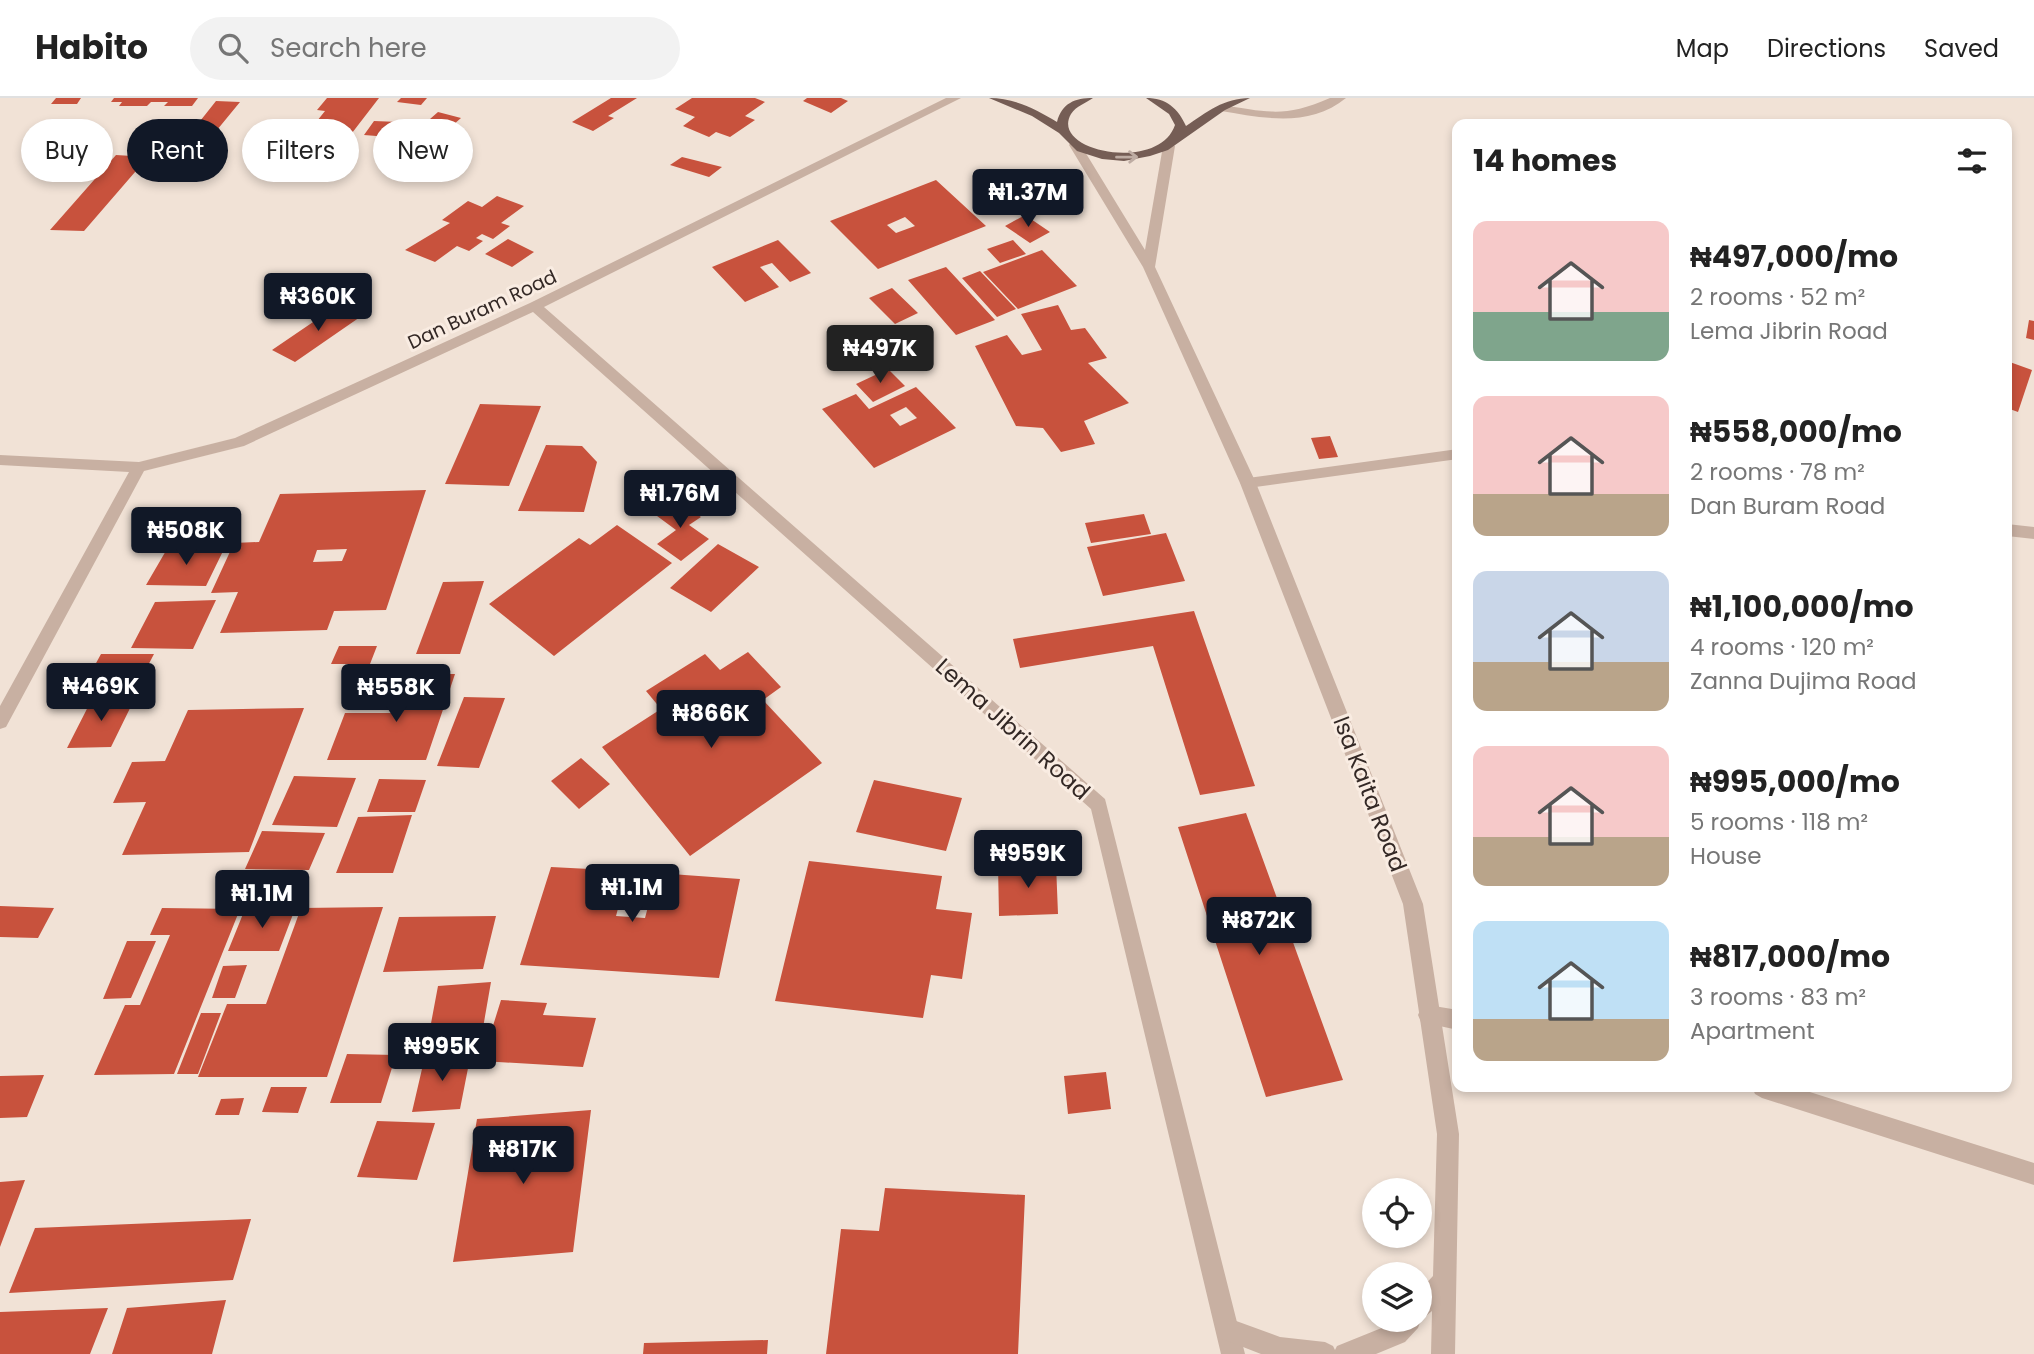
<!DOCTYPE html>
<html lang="en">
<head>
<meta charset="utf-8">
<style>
	:root { --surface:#fff; --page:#f2f2f2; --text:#222; --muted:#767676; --line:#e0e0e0; --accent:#111827 }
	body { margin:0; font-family:Poppins,sans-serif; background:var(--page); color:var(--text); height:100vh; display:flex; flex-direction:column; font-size:26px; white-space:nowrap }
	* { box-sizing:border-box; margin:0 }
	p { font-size:23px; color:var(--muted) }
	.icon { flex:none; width:38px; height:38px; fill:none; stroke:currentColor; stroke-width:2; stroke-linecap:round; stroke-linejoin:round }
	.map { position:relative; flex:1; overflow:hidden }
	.panel { position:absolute; left:1452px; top:21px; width:560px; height:973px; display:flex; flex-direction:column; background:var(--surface); border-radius:14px; box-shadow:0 4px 10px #0003 }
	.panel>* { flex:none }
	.top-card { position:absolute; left:21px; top:21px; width:665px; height:63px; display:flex; gap:14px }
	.controls { position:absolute; left:1362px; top:1080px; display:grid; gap:14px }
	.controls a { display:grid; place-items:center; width:70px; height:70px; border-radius:50%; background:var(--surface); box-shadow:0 4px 10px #0003; font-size:35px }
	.price { position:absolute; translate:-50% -60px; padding:0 16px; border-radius:7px; background:var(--accent); color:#fff; font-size:23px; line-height:46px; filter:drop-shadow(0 2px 4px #0008) }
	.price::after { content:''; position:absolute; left:50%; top:42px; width:21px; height:16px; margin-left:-10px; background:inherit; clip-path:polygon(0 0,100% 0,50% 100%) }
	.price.active { background:#222; color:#fff }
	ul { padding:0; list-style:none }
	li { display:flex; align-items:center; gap:21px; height:175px; padding:0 21px }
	li span { display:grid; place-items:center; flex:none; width:196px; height:140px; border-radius:14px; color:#555 }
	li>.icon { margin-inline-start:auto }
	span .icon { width:84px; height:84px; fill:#fffc; stroke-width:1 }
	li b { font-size:30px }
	h2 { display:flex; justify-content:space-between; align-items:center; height:84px; padding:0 21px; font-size:30px }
	.chip { padding:0 24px; border-radius:32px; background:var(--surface); box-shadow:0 4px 10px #0003; font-size:24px; line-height:63px }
	.chip.active { background:var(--accent); color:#fff }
	header { display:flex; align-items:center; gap:42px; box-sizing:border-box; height:98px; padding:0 35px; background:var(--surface); border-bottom:2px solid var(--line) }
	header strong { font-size:33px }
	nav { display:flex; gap:38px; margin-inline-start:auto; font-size:24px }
	.search { width:490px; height:63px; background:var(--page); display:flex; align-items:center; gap:18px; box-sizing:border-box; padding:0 24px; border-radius:38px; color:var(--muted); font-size:26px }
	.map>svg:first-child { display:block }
</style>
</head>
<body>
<header>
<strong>Habito</strong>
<div class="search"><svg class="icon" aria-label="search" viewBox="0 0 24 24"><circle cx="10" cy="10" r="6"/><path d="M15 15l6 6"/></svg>Search here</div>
<nav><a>Map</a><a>Directions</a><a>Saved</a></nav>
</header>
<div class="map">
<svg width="2034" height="1256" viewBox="0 0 2034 1256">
	<rect width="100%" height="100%" fill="#f1e2d6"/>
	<path fill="#c8523d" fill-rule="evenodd" d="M56 0H81L77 6H51Z
		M114 0H198L192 8H164L168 4H151L147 8H119L122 4H111Z
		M327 0H379L352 35 331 34 322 47 291 45 304 28H313L325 13 317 12Z
		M401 0H427L421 7 397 4Z
		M611 0H637L608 18 614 20 593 33 572 24Z
		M692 0H755L765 4 745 18 755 22 730 39 716 34 709 39 683 28 695 19 675 11Z
		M807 0H841L848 3 831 15 803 3Z
		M216 3 240 4 217 32H193Z
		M438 14 461 20 445 34 422 28Z
		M374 23 399 24 389 39 364 37Z
		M116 57 148 59 84 133 50 132Z
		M682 59 722 69 709 79 670 67Z
		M936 82 986 128 878 171 830 123ZM905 119 915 128 896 135 887 127Z
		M497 98 524 108 501 125 510 128 493 141 482 136 476 140 483 143 469 153 457 148 435 164 405 152 450 125 442 122 468 103 482 109Z
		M1025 117 1050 134 1030 145 1005 128Z
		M508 141 534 154 512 169 485 156Z
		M778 142 811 175 790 184 772 165 760 169 779 189 745 204 712 169Z
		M1013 142 1026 156 1000 165 987 151Z
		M1042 152 1077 188 1018 211 983 174Z
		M946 169 995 222 956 237 908 182Z
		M980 173 1016 211 997 219 962 180Z
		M892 190 918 215 895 226 869 200Z
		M341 205 363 217 295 264 272 252Z
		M1058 207 1071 232 1085 230 1107 260 1088 265 1129 305 1084 323 1095 346 1061 354 1043 330 1016 328 975 248 1007 237 1022 257 1042 252 1021 216Z
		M2029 222 2034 223V242L2026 240Z
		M2007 263 2032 272 2018 314 2007 310Z
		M888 271 905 288 873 304 856 286Z
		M916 289 956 330 874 370 822 311 856 296 869 311ZM906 309 917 320 900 328 890 317Z
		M480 306 541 308 509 388 445 386Z
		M1330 338 1338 359 1319 361 1311 340Z
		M546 347 582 348 597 364 584 414 518 413Z
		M426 392 386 512 334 513 327 532 220 535 238 494 211 495 234 445 259 444 280 396ZM347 451 342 463 313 464 317 452Z
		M673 400 701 419 689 427 709 441 681 463 657 446 676 432 653 415Z
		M1144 416 1151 436 1091 445 1085 425Z
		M617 427 672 465 554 558 489 506 579 440 590 447Z
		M1166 435 1185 483 1103 498 1087 449Z
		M718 446 759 469 711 514 670 490Z
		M167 451H224L206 488 146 487Z
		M484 483 460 556H416L443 484Z
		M216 502 193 551 131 550 155 504Z
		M1194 513 1255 688 1200 697 1153 548 1020 570 1013 541Z
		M339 548H377L370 566H331Z
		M748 554 781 589 763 602 822 665 690 758 602 649 661 611 646 593 705 556 720 572Z
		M101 556H154L142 579 89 578Z
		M407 576H455L426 662H327L345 615H393Z
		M464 599 505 600 479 670 437 668Z
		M135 600 111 649 67 650 92 601Z
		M304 610 249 754 122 757 146 704 113 705 132 664 165 663 188 612Z
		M581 660 610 686 579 711 551 683Z
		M294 678 356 680 337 729 272 727Z
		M379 681 426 682 415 714H367Z
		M874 682 962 700 946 753 856 734Z
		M1246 715 1343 982 1266 999 1178 729Z
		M412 717 393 775H336L358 719Z
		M262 733 325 735 309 772 245 771Z
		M809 763 942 778 936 811 972 815 962 881 931 877 923 920 775 903Z
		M1056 766 1058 816 999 818 998 767Z
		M551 769 628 773 616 818 645 820 657 775 740 781 719 880 520 867Z
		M0 808 54 810 38 840 0 839Z
		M383 809 327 979H198L227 906H266L301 810Z
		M162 810 240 811 174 976 94 977 125 907H140L170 837H150Z
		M245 811H295L279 853H228Z
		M496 818 483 871 383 874 399 819Z
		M127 843H156L131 900 103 901Z
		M247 867 235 900H212L223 868Z
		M491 884 480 947 426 952 438 888Z
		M501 902 547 905 543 917 596 920 583 969 482 963Z
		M201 915H221L198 976H177Z
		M471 955 460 1011 412 1014 425 958Z
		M347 956 396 957 381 1005H330Z
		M1106 974 1111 1011 1068 1016 1064 978Z
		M44 977 27 1019 0 1020V978Z
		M271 989H307L298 1015 262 1014Z
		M244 1000 239 1017H215L221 1001Z
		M591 1012 573 1154 453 1164 477 1021Z
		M377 1023 435 1025 417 1082 357 1079Z
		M25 1082 0 1149V1084Z
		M885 1090 1025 1097 1018 1256H826L841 1131 879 1133Z
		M251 1121 233 1182 9 1195 35 1130Z
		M226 1202 212 1256H112L127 1210Z
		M108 1210 90 1256H0V1214Z
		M768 1242 767 1256H643L644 1245Z"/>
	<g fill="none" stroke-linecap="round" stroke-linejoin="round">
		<path fill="#c8b0a2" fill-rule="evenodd" d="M1458 351V361L1248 390 1240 385 1248 380Z
			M2007 426 2034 429V441L2007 438Z"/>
		<path fill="#c8b0a2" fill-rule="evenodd" d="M946 0H961L544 209 1105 701 1245 1256H1221L1091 711 533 214 244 348 144 373 6 629 0 631V608L129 374 0 367V357L139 364 235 340 530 205Z
			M1330 0H1346C1310 30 1263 20 1221 13L1215 10 1221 7C1269 14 1284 20 1330 0Z
			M1428 907 1458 912V932L1421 924 1418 917 1421 910Z
			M1752 989H1794L2034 1065V1087L1762 1000 1755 996Z"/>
		<path fill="#c8b0a2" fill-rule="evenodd" d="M1071 44H1079L1145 152 1163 48 1169 44 1175 48 1155 169 1256 385 1423 806 1459 1036 1455 1256H1431L1432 1213 1421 1222 1418 1230 1405 1244 1376 1256H1261L1220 1240 1216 1232 1220 1224 1228 1220 1280 1239 1325 1244 1333 1248 1335 1252 1337 1248 1389 1227 1395 1222H1419V1193L1433 1178 1437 1036 1403 806 1240 385 1143 169 1069 47Z"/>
		<path fill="#755d55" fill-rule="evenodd" d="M989 0C1014 0 1036 11 1057 24 1062 5 1075 0 1093 0 1086 5 1076 8 1071 16 1049 54 1159 75 1175 27L1169 16 1146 0C1166 0 1178 10 1186 28 1207 14 1224 0 1250 0L1225 12 1168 52 1150 58 1124 63 1102 61 1077 53 1059 35 1032 18Z"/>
	</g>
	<defs><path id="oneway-shaft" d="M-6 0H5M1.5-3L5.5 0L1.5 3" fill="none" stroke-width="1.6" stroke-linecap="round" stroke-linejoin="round" transform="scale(1.75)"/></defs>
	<use stroke="#beaca3" href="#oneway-shaft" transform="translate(1127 59) rotate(-1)"/>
	<g text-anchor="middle" stroke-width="6" stroke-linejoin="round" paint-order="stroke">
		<g font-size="19" fill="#332825" stroke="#f9ece2">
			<text transform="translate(482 211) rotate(-25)" y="7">Dan Buram Road</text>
		</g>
		<g font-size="23" fill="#332825" stroke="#f9ece2">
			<text transform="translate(1013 631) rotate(42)" y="8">Lema Jibrin Road</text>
			<text transform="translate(1370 696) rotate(69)" y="8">Isa Kaita Road</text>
		</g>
	</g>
</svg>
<div class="controls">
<a><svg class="icon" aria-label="locate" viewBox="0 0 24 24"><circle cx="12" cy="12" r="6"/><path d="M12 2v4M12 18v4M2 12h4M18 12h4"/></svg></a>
<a><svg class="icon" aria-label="layers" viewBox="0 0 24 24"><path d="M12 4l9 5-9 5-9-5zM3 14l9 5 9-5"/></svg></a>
</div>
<b class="price" style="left:1028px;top:131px">₦1.37M</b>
<b class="price" style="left:318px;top:235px">₦360K</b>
<b class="price active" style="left:880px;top:287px">₦497K</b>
<b class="price" style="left:680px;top:432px">₦1.76M</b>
<b class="price" style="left:186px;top:469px">₦508K</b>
<b class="price" style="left:101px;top:625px">₦469K</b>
<b class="price" style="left:396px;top:626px">₦558K</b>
<b class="price" style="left:711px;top:652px">₦866K</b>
<b class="price" style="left:1028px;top:792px">₦959K</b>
<b class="price" style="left:632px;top:826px">₦1.1M</b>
<b class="price" style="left:262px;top:832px">₦1.1M</b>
<b class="price" style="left:1259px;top:859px">₦872K</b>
<b class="price" style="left:442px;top:985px">₦995K</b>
<b class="price" style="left:523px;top:1088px">₦817K</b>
<div class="top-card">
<a class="chip">Buy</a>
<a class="chip active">Rent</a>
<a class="chip">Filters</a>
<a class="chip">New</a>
</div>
<section class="panel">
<h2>14 homes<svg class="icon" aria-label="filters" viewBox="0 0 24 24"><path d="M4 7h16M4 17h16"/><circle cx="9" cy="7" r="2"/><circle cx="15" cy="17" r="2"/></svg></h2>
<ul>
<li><span style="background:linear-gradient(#f6c9c9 65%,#7fa58c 0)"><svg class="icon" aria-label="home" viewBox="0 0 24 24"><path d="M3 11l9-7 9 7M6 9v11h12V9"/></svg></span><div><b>₦497,000/mo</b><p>2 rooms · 52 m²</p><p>Lema Jibrin Road</p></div></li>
<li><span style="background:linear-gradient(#f6c9c9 70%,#b9a48a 0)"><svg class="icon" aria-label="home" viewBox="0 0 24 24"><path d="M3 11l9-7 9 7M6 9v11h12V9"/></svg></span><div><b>₦558,000/mo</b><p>2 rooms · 78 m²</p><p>Dan Buram Road</p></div></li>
<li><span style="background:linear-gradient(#c9d6e8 65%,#b9a48a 0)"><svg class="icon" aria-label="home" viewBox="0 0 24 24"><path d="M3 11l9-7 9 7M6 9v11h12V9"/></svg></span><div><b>₦1,100,000/mo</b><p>4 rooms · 120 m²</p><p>Zanna Dujima Road</p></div></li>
<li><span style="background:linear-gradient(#f6c9c9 65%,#b9a48a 0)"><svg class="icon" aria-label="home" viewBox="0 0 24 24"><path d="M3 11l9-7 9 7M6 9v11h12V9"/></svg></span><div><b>₦995,000/mo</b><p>5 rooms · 118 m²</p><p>House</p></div></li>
<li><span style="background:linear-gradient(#bfe0f5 70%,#b9a48a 0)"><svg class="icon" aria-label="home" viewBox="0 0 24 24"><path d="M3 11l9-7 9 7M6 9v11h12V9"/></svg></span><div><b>₦817,000/mo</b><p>3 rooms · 83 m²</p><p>Apartment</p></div></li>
</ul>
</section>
</div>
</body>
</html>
